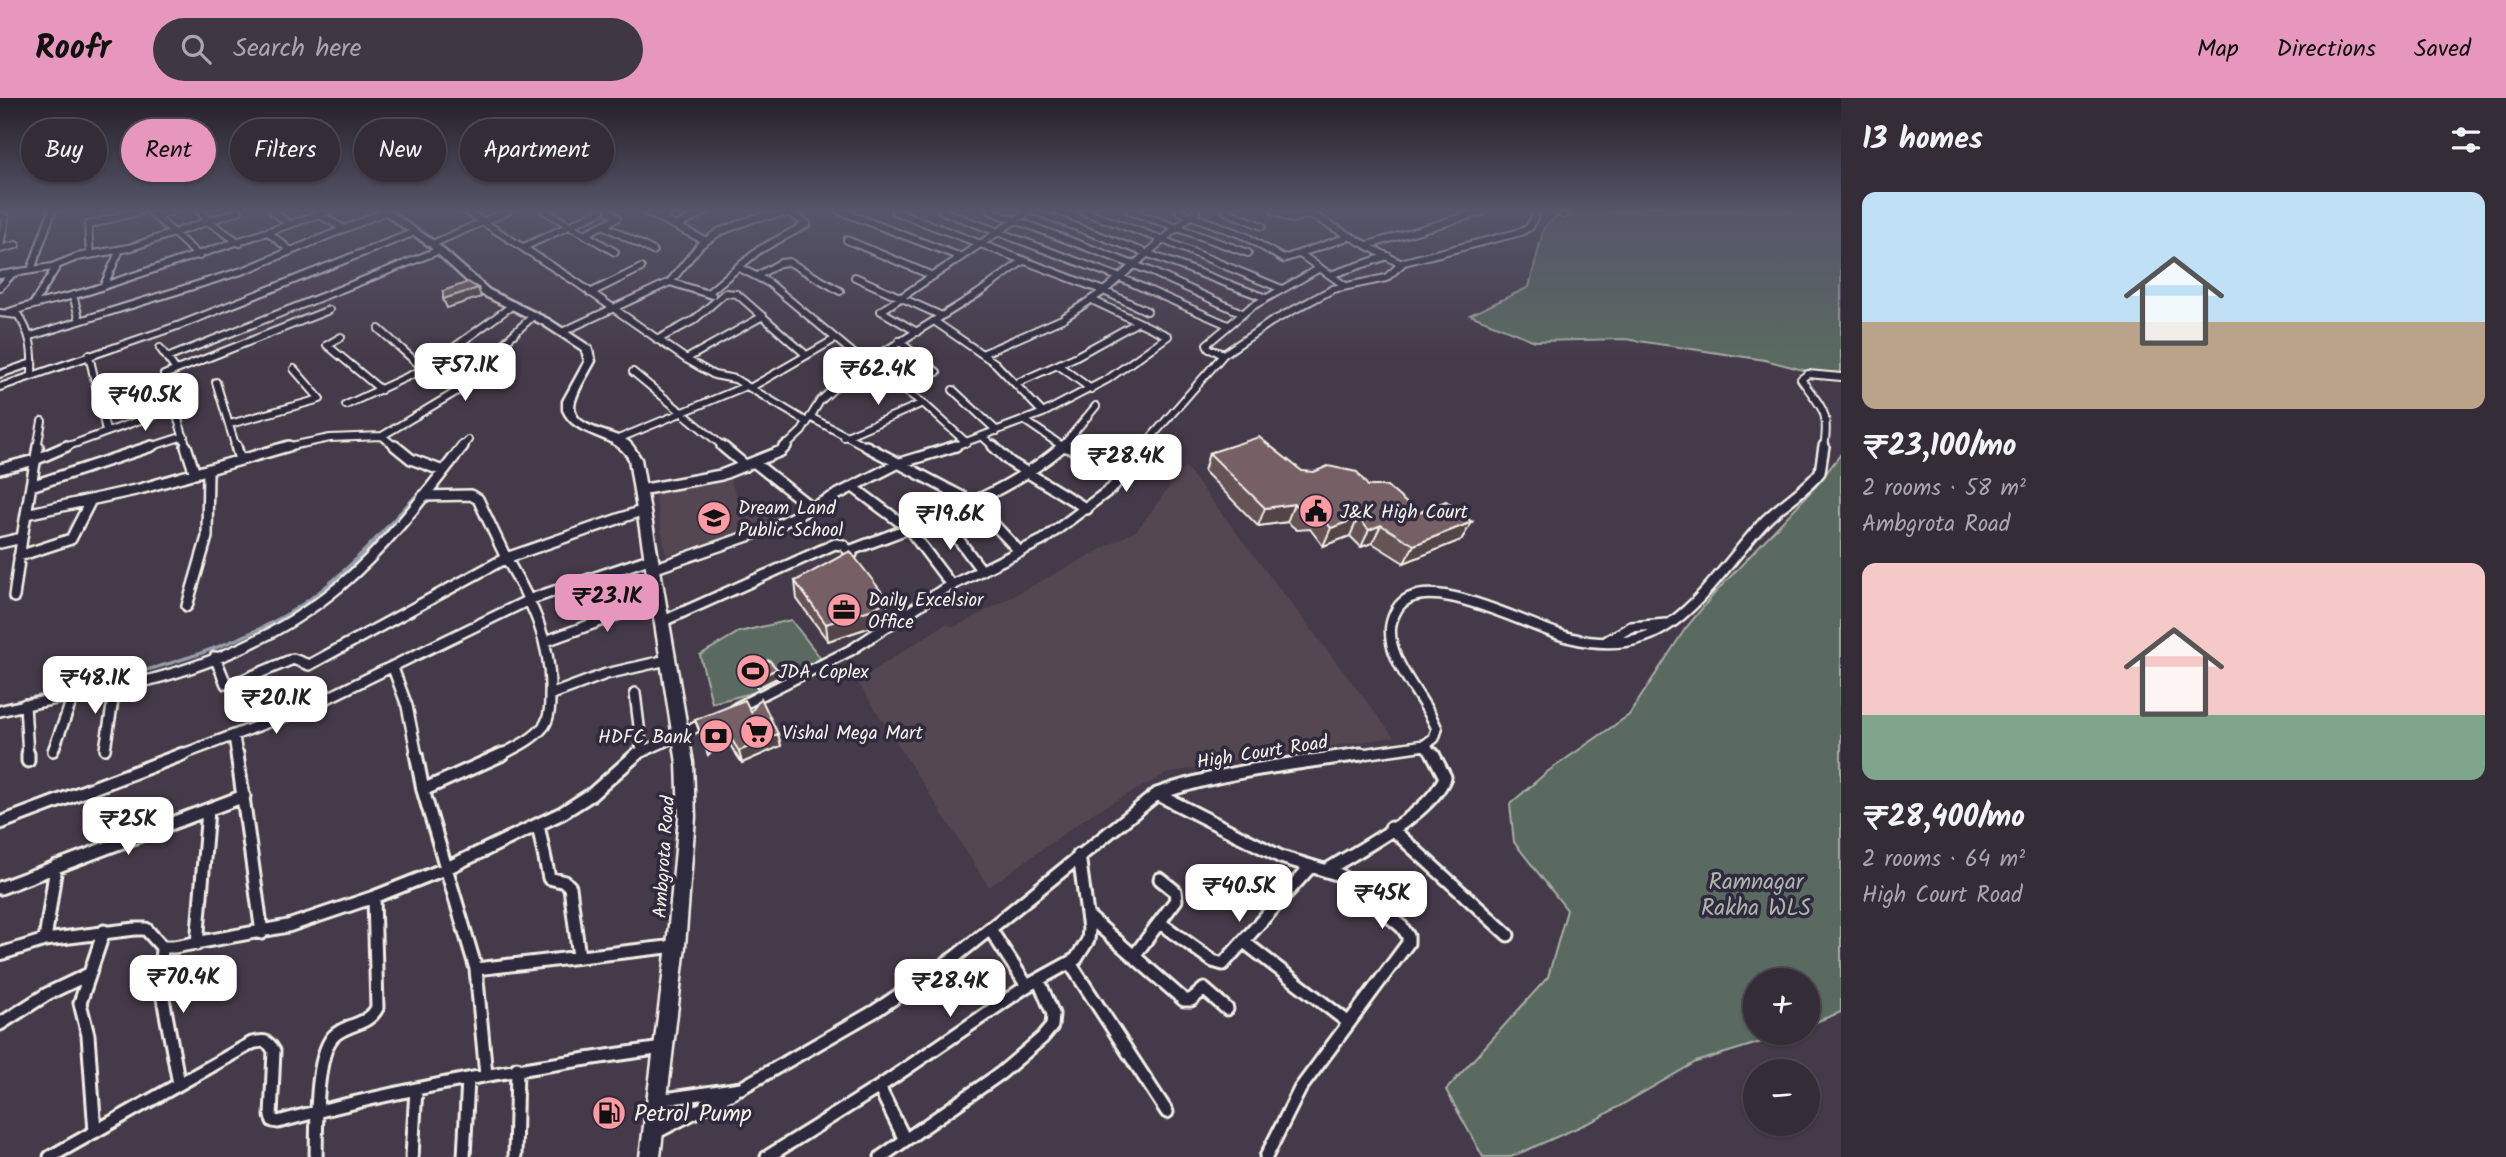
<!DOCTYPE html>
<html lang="en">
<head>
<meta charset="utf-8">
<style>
	:root { --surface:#342c37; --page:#3f3842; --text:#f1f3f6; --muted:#a9a7ad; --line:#4e4852; --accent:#e797bd }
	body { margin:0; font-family:Kalam,sans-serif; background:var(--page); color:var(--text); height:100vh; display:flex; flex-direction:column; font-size:26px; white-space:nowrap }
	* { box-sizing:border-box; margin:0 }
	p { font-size:23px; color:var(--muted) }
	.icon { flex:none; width:38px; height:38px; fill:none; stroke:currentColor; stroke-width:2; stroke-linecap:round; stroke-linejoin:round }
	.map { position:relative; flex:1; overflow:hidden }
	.panel { display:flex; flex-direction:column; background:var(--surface); width:665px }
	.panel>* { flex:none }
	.top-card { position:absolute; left:21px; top:21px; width:665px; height:63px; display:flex; gap:14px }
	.controls { position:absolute; left:1743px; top:870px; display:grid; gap:14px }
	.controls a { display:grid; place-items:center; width:77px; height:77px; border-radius:50%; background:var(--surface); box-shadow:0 2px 5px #0004,0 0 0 2px var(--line); font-size:35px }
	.price { position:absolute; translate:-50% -60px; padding:0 16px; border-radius:14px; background:#fff; color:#222; font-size:23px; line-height:46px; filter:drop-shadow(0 2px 4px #0008) }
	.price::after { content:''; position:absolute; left:50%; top:42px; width:21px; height:16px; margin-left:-10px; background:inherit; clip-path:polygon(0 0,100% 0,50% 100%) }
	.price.current { background:var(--accent); color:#111 }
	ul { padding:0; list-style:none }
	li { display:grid; align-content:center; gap:14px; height:371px; padding:0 21px }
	li span { display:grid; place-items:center; height:217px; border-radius:14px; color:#555 }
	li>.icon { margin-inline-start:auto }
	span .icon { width:126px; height:126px; fill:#fffc; stroke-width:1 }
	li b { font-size:30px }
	h2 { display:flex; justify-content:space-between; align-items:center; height:84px; padding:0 21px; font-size:30px }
	.pill { padding:0 24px; border-radius:32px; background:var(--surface); box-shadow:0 2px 5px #0004,0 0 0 2px var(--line); font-size:24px; line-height:63px }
	.pill.current { background:var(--accent); color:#111 }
	header { display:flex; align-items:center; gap:42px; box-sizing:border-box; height:98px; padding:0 35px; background:var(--accent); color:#111 }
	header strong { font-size:33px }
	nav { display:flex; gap:38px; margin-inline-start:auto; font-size:24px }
	.search { width:490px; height:63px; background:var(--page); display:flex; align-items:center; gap:18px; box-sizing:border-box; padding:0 24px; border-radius:38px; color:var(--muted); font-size:26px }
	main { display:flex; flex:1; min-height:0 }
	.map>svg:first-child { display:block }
</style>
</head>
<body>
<header>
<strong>Roofr</strong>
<div class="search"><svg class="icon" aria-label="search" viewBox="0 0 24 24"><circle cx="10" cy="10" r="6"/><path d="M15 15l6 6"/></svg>Search here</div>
<nav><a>Map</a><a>Directions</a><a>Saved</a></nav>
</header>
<main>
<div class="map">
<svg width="1841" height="1059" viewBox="0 0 1841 1059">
	<rect width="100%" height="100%" fill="#453a49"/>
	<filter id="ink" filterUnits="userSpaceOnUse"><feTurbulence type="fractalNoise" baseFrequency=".0143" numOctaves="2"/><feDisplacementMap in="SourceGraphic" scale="14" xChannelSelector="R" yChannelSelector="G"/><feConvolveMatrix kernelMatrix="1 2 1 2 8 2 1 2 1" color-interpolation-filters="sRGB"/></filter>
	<g filter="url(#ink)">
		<path fill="#544651" d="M1185 368 1394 639 1234 662 1166 676 1093 715 989 789 857 583 945 526 955 529 1137 432Z
			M728 377 745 416 761 411 774 425 666 457 655 397Z"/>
		<path fill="#5a6a61" stroke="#a7aea4" stroke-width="2" d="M1563 113H1841V282L1765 262 1625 241 1535 243 1470 217 1529 189 1544 129Z
			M1841 356V914L1808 927V882H1755V934L1791 935 1696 964 1597 1021 1511 1059H1483L1446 992 1548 879 1567 812 1514 744 1510 706 1547 674 1629 617 1685 531 1713 497 1815 389Z
			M791 522 822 562 768 591 712 605 700 557 739 534Z"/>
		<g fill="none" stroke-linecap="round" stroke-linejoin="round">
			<path stroke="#959eaa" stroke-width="3.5" d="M0 607C95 585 211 564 294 512 346 479 387 428 429 384"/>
			<g stroke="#f4f1e8" stroke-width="10">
				<path id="street-far2" d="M149 113 156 119 172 113
					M200 113 209 124 240 145
					M272 113 290 127
					M466 113 573 182 686 261 714 277 735 281 807 324
					M545 113 615 154
					M645 113 706 143
					M840 113 961 159
					M894 113 1104 193 1196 113
					M942 113 1121 180 1228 227
					M991 113 1150 173 1242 215
					M1034 113 1266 200
					M1083 113 1163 142 1282 191
					M1130 113 1248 155
					M1179 113 1245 138 1283 161 1351 138
					M1226 113 1262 128
					M1274 113 1291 121 1306 117 1315 119 1401 166
					M1556 113 1564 117
					M0 117 5 120 0 148
					M320 117 344 131
					M156 119 199 158
					M659 120 674 113
					M603 127 653 153
					M676 128 706 113
					M269 135 291 153
					M585 136 617 120 609 113
					M847 142 933 178
					M432 146 508 113
					M1368 147 1484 113
					M524 149 601 113
					M0 151 16 147
					M1300 156 1344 187
					M90 157 88 127 140 113
					M738 169 769 185 865 265 923 305 967 345
					M31 172 52 113
					M0 177 52 169 77 159 129 150 239 113
					M1330 177 1388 158
					M757 178 780 165 789 164 840 193
					M855 179 942 218
					M670 184 712 197
					M104 187 120 152
					M0 189 13 175
					M590 195 641 170
					M708 195 759 152 807 126 790 115
					M73 197 80 223
					M34 205 57 168
					M0 215 18 217C31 235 33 253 32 275
					M7 215C36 204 66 201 95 191 173 164 251 140 329 113
					M934 223 995 265 1043 315
					M379 231 424 271
					M562 234 670 184 700 147 719 134 755 120 796 113
					M917 234 881 213 1029 113
					M31 238 245 172 385 114
					M341 239 327 247 381 292
					M657 242 694 222 725 195 737 196 804 255
					M899 243 937 274
					M160 250 176 272
					M982 256 1062 221 1104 193 1147 213
					M1224 256 1271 224 1333 191 1386 180 1404 164 1521 134 1530 129 1537 113
					M89 257 106 333
					M167 260 440 152
					M686 261 763 218
					M1058 267 1091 291
					M633 274 725 350
					M0 276 32 265
					M216 284 236 350
					M1017 285 1075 259 1138 224
					M0 289 180 227 415 134
					M750 290 835 241
					M953 292 997 333
					M346 307 424 271 513 207
					M101 313 167 290
					M810 319 869 350
					M1024 322 1065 350
					M230 326 320 301 294 271
					M844 339 923 305
					M983 339 995 350
					M618 341 746 288
					M37 350 42 323
					M63 350 176 309
					M147 350 184 338
					M187 350 164 277 329 212
					M281 350 330 340 382 338
					M397 350 382 338 466 288 478 269 534 217
					M462 350 468 342
					M784 350 802 333 820 303 853 273 979 195 1023 163
					M950 350 1043 315 1108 281 1168 238 1094 203
					M1061 350 1096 308
					M1142 350 1224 256 1209 251 1207 246 1251 209 1320 170
					M1824 350C1830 312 1822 311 1801 281L1808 276 1841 279"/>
			</g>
			<g stroke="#f4f1e8" stroke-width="14">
				<path id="street-far1" d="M186 348 195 376
					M236 348 240 362
					M395 348 411 361 443 373
					M722 348 746 368
					M866 348 974 405 1020 454
					M993 348 1010 364 1087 411
					M1063 348 1128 368
					M755 365 812 410
					M0 371 35 362 67 348
					M31 388 152 348
					M853 389 908 430 952 488
					M640 392 721 377 781 353 786 348
					M423 398 471 397 478 401 506 460 644 412
					M26 416 38 348
					M941 418 982 473
					M0 445 22 440 26 416 140 391 289 348
					M849 453C923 424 1001 401 1063 348
					M19 458 71 441 91 402
					M653 471 774 429 897 366 956 348
					M14 499 22 440
					M187 508 207 439 208 372
					M661 524 835 446 843 447 852 456
					M546 543 658 502
					M1607 543 1631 529 1666 526
					M215 559 226 586 238 584 293 561 309 567 506 460C532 504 552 544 550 597 550 607 550 619 544 628 533 642 514 650 499 658
					M393 570 407 608 417 658
					M635 595 642 653
					M550 597 606 576 667 562
					M25 606 28 658
					M736 610 851 552 944 491 1043 442 1112 390 1144 348
					M0 613C48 600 98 596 146 583 216 565 284 535 340 488 387 448 425 397 463 348
					M234 638 237 658
					M1425 647 1434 658
					M105 651 115 590
					M53 653 74 596
					M178 658 309 609 531 501 652 460
					M633 658 707 624
					M1349 658 1425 647 1434 640 1437 631C1425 602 1400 577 1392 547 1389 533 1390 523 1397 511 1423 468 1534 532 1571 540 1594 546 1622 547 1644 539 1692 524 1732 457 1766 422 1781 407 1800 396 1815 380L1820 374 1824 348"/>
			</g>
			<g stroke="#f4f1e8" stroke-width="17">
				<path id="street" d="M28 656V663
					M237 656 262 835
					M416 656 423 692 476 871 486 977
					M423 692 503 656
					M1157 696 1281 759 1340 777 1402 829 1408 838V845L1300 991 1266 1059
					M0 725 183 656
					M538 727 549 780 565 784 570 789 579 859
					M1391 730 1508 837
					M1327 772C1361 750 1430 717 1445 679L1433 656
					M0 790 244 698
					M1088 818 1184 902H1191L1204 891 1227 911
					M1160 825 1213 863 1223 866 1311 768
					M990 831 1027 888
					M45 842 56 768
					M1244 844 1349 925
					M197 846 208 712
					M162 849 160 884 179 986
					M0 856 45 842 135 831H146L162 849H174L288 828 374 799 447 770 562 715 592 696 637 656
					M1134 858 1176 802 1175 793 1160 781
					M1070 865 1167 1014
					M476 871 676 848
					M0 926 47 896 89 876
					M879 989 905 1042
					M658 1002 741 990 875 913 955 859 1157 696C1223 673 1292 666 1361 656
					M95 1034 88 937 80 905 104 833
					M653 1036 734 994
					M50 1059 252 945C264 942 268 942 274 953L271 1018 273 1023 278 1024C405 989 533 968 663 950
					M316 1059C317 1032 314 952 336 936 350 925 368 927 377 910L374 799
					M412 1059 416 991
					M464 1059 468 981
					M515 1059 517 970
					M767 1059 879 989 1027 888 1076 861 1088 842 1089 831 1079 757
					M881 1059 1001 975 1042 940 1052 928 1053 916 1039 883"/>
			</g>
			<g stroke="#f4f1e8" stroke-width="5">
				<path id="primary" d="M380 113H390L435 144 489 192 550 222 591 249 595 263C589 275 579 289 575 303 567 330 613 332 628 343 634 348 637 355 641 361L693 665 695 719 685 848 660 1059H640L667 848 679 719 677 665 629 361C614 334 575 341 563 312V303L585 263 582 252 542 226 481 196 429 148Z"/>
			</g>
			<use href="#street-far2" stroke="#2f2a3d" stroke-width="6"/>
			<use href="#street-far1" stroke="#2f2a3d" stroke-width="9"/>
			<use href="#street" stroke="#2f2a3d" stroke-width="11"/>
			<use href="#primary" fill="#2f2a3d" fill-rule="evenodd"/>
		</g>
		<path fill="#665357" stroke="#f4f1e8" stroke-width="2" d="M1209 355 1302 373 1368 388 1418 415 1472 424 1461 442 1404 465 1372 445 1361 449 1350 438 1323 448 1310 431 1297 432 1287 424 1258 428 1204 373Z
			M795 483 888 519 874 528 828 543 797 501Z
			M748 570 779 579 757 590 750 579Z
			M751 614 778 636 781 648 742 665 726 641 708 657 695 622Z"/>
		<path fill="#534447" stroke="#f4f1e8" stroke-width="2" d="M478 190 481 199 447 210 443 201Z
			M1294 406 1287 424 1258 428 1265 410Z
			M1358 420 1350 438 1323 448 1331 430Z
			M1472 424 1461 442 1404 465 1414 447Z
			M1381 427 1372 445 1361 449 1369 432Z
			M888 502V519L874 528 828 543 826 526Z
			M777 571 779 579 757 590 755 581Z
			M723 628 726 641 708 657 705 645Z
			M778 636 781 648 742 665 739 653Z"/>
		<path fill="#776165" stroke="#f4f1e8" stroke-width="2" d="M468 184 478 190 443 201V193Z
			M1259 339 1302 373 1314 374 1328 368 1357 374 1368 388H1387L1418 415 1446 403 1472 424 1414 447 1381 427 1369 432 1358 420 1331 430 1317 413 1304 414 1294 406 1265 410 1209 355Z
			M850 453 888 502 873 511 826 526 795 483Z
			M769 562 777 571 755 581 748 570Z
			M761 600 778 636 739 653 723 628 705 645 695 622 745 602 751 614Z"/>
	</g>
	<linearGradient id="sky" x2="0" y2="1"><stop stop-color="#262028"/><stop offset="0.43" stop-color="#56556a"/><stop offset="1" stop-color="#56556a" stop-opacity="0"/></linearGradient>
	<rect width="1841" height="262" fill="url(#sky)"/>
	<defs>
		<g id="civic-disc" transform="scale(1.75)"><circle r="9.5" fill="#ff9aa2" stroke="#2f2a3d"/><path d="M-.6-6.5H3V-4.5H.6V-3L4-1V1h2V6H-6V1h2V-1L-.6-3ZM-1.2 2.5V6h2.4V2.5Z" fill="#111"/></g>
		<g id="school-disc" transform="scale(1.75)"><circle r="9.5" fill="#ff9aa2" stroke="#2f2a3d"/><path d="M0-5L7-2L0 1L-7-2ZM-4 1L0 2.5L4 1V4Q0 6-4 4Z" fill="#111"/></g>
		<g id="office-disc" transform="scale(1.75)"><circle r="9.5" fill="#ff9aa2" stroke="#2f2a3d"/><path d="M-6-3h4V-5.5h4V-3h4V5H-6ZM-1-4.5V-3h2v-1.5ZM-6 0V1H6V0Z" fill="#111"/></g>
		<g id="stadium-disc" transform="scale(1.75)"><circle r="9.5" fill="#ff9aa2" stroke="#2f2a3d"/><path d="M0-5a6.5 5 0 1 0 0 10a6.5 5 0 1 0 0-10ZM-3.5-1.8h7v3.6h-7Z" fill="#111"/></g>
		<g id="supermarket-disc" transform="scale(1.75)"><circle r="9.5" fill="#ff9aa2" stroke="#2f2a3d"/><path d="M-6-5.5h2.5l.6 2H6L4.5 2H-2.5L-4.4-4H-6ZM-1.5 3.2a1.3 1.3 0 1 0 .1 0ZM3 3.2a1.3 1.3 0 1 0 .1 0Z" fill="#111"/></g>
		<g id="bank-disc" transform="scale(1.75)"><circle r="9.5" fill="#ff9aa2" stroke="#2f2a3d"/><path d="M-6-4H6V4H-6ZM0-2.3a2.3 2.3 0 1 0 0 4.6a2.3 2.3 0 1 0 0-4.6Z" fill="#111"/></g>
		<g id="fuel-disc" transform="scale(1.75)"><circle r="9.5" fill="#ff9aa2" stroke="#2f2a3d"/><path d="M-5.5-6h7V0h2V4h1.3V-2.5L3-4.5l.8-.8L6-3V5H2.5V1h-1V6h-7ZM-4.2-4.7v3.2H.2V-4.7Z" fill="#111"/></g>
	</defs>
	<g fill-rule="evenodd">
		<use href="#civic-disc" x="1316" y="413"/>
		<use href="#school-disc" x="714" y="420"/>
		<use href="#office-disc" x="844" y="512"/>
		<use href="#stadium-disc" x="753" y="573"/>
		<use href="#supermarket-disc" x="757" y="634"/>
		<use href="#bank-disc" x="716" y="638"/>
		<use href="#fuel-disc" x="609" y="1015"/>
	</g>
	<g text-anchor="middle" stroke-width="7" stroke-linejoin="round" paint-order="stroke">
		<g font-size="19" fill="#f4f1e8" stroke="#2f2a3d" text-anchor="start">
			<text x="738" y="416">Dream Land<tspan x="738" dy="22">Public School</tspan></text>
			<text x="1340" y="420">J&amp;K High Court</text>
			<text x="868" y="508">Daily Excelsior<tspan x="868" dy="22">Office</tspan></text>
			<text x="778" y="580">JDA Coplex</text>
			<text x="782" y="641">Vishal Mega Mart</text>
			<text x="692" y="645" text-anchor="end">HDFC Bank</text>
		</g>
		<g font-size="19" fill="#f4f1e8" stroke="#2f2a3d">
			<text transform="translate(1262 653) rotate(-9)" y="7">High Court Road</text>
			<text transform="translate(663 759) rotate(-86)" y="7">Ambgrota Road</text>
		</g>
		<g font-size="23" fill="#afb4ab" stroke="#2f2a3d">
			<text x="1756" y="791">Ramnagar<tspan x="1756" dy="26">Rakha WLS</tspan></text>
		</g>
		<g font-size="23" fill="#f4f1e8" stroke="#2f2a3d" text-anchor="start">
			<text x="634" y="1023">Petrol Pump</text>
		</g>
	</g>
</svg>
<div class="controls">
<a>+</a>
<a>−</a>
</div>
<b class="price" style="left:465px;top:305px">₹57.1K</b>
<b class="price" style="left:878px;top:309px">₹62.4K</b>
<b class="price" style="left:145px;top:335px">₹40.5K</b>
<b class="price" style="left:1126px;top:396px">₹28.4K</b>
<b class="price" style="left:950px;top:454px">₹19.6K</b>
<b class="price current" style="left:607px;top:536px">₹23.1K</b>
<b class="price" style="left:95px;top:618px">₹48.1K</b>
<b class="price" style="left:276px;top:638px">₹20.1K</b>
<b class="price" style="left:128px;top:759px">₹25K</b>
<b class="price" style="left:1239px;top:826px">₹40.5K</b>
<b class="price" style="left:1382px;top:833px">₹45K</b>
<b class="price" style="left:183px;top:917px">₹70.4K</b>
<b class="price" style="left:950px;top:921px">₹28.4K</b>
<div class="top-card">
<a class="pill">Buy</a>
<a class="pill current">Rent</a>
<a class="pill">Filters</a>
<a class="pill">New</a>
<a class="pill">Apartment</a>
</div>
</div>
<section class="panel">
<h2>13 homes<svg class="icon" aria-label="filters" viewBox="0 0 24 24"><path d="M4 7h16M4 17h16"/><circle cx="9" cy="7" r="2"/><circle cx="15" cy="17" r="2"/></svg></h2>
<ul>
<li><span style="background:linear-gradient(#bfe0f5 60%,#b9a48a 0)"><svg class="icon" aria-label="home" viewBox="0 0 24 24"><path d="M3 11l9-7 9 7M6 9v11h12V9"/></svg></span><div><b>₹23,100/mo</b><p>2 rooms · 58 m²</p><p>Ambgrota Road</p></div></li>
<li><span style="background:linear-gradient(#f6c9c9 70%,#7fa58c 0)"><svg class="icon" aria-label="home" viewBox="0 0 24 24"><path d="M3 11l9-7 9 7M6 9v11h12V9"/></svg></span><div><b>₹28,400/mo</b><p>2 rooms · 64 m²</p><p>High Court Road</p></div></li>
</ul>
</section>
</main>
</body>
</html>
